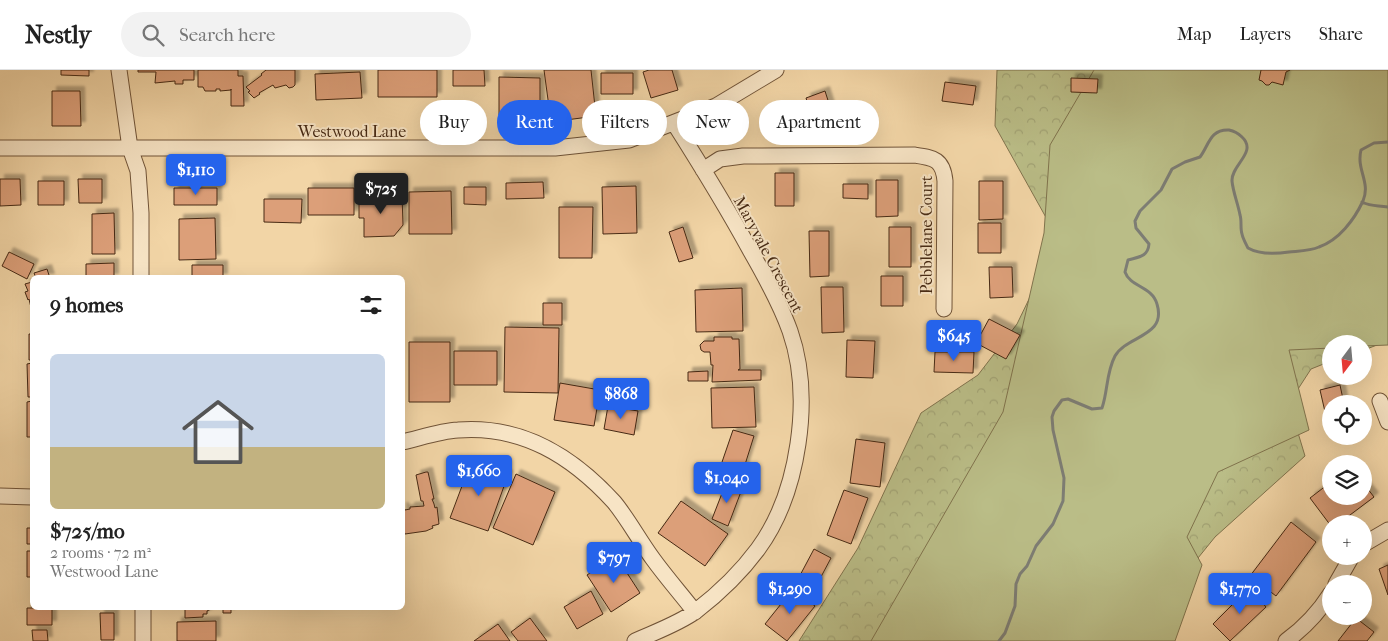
<!DOCTYPE html>
<html lang="en">
<head>
<meta charset="utf-8">
<style>
	:root { --surface:#fff; --page:#f2f2f2; --text:#222; --muted:#767676; --line:#e0e0e0; --accent:#2563eb }
	body { margin:0; font-family:"IM FELL French Canon",serif; background:var(--page); color:var(--text); height:100vh; display:flex; flex-direction:column; font-size:19px; white-space:nowrap }
	* { box-sizing:border-box; margin:0 }
	p { font-size:16px; color:var(--muted) }
	.icon { flex:none; width:28px; height:28px; fill:none; stroke:currentColor; stroke-width:2; stroke-linecap:round; stroke-linejoin:round }
	.map { position:relative; flex:1; overflow:hidden }
	.drawer { position:absolute; left:30px; top:205px; width:375px; height:335px; display:flex; flex-direction:column; background:var(--surface); border-radius:8px; box-shadow:0 5px 20px #0002 }
	.drawer>* { flex:none }
	.guide { position:absolute; left:420px; top:30px; width:475px; height:45px; display:flex; gap:10px }
	.needle { width:32px; rotate:196deg }
	.controls { position:absolute; left:1322px; top:265px; display:grid; gap:10px }
	.controls a { display:grid; place-items:center; width:50px; height:50px; border-radius:50%; background:var(--surface); box-shadow:0 5px 20px #0002; font-size:25px }
	.price { position:absolute; translate:-50% -42px; padding:0 11px; border-radius:5px; background:var(--accent); color:#fff; font-size:16px; line-height:32px; filter:drop-shadow(0 1px 2px #0008) }
	.price::after { content:''; position:absolute; left:50%; top:30px; width:15px; height:11px; margin-left:-8px; background:inherit; clip-path:polygon(0 0,100% 0,50% 100%) }
	.price.active { background:#222; color:#fff }
	ul { padding:0; list-style:none }
	li { display:grid; align-content:center; gap:10px; height:265px; padding:0 20px }
	li+li { border-top:1px solid var(--line) }
	li span { display:grid; place-items:center; height:155px; border-radius:8px; color:#555 }
	li>.icon { margin-inline-start:auto }
	span .icon { width:90px; height:90px; fill:#fffc; stroke-width:1 }
	li b { font-size:21px }
	h2 { display:flex; justify-content:space-between; align-items:center; height:60px; padding:0 20px; font-size:21px }
	.tag { padding:0 18px; border-radius:22px; background:var(--surface); box-shadow:0 5px 20px #0002; font-size:18px; line-height:45px }
	.tag.active { background:var(--accent); color:#fff }
	header { display:flex; align-items:center; gap:30px; box-sizing:border-box; height:70px; padding:0 25px; background:var(--surface); border-bottom:1px solid var(--line) }
	header strong { font-size:24px }
	nav { display:flex; gap:28px; margin-inline-start:auto; font-size:18px }
	.search { width:350px; height:45px; background:var(--page); display:flex; align-items:center; gap:12px; box-sizing:border-box; padding:0 18px; border-radius:28px; color:var(--muted); font-size:19px }
	.map>svg:first-child { display:block }
</style>
</head>
<body>
<header>
<strong>Nestly</strong>
<div class="search"><svg class="icon" aria-label="search" viewBox="0 0 24 24"><circle cx="10" cy="10" r="6"/><path d="M15 15l6 6"/></svg>Search here</div>
<nav><a>Map</a><a>Layers</a><a>Share</a></nav>
</header>
<div class="map">
<svg width="1388" height="571" viewBox="0 0 1388 571">
	<defs>
		<pattern id="forest-crowns" width="20" height="18" patternUnits="userSpaceOnUse" patternTransform="scale(1.25)"><rect width="20" height="18" fill="#babd87"/><path d="M2 6a3 3 0 1 1 6 0M12 15a3 3 0 1 1 6 0" fill="none" stroke="#a1a274"/></pattern>
		<filter id="shadow"><feDropShadow dx="4.5" dy="-4.5" stdDeviation="1" flood-color="#0004"/></filter>
	</defs>
	<rect width="100%" height="100%" fill="#f2d5a6"/>
	<filter id="stains"><feTurbulence type="fractalNoise" baseFrequency=".004" numOctaves="4"/><feColorMatrix values="0 0 0 0 .2 0 0 0 0 .09 0 0 0 0 .02 0 0 0 .5 -.17"/></filter>
	<radialGradient id="worn" r=".72"><stop offset=".6" stop-color="#630" stop-opacity="0"/><stop offset="1" stop-color="#630" stop-opacity=".3"/></radialGradient>
	<path fill="url(#forest-crowns)" stroke="#80734d" d="M997 0H1388L1377 275 1364 280V274H1331V291L1311 299 1289 333 1305 386 1215 467 1151 546 1140 571H799L858 478 921 343 978 305 1017 254 1058 169 995 56Z"/>
	<path fill="#babd87" stroke="#80734d" d="M1094 0H1388V275L1364 276V274H1331V278L1289 280 1309 360 1218 402 1187 467 1202 495 1175 571H871L1003 342 1044 163 1050 75Z"/>
	<g fill="none" stroke-linecap="round" stroke-linejoin="round">
		<path stroke="#7d7d74" stroke-width="3" d="M1362 132C1372 137 1378 135 1388 137
			M999 571 1005 563 1015 536 1016 514 1020 504 1027 496 1036 476 1053 454 1063 431 1064 408 1053 360 1052 347 1054 341 1062 330 1068 329 1092 339 1102 338C1108 321 1106 303 1115 286 1127 265 1167 267 1157 234 1152 216 1130 217 1125 202L1128 190C1138 187 1148 187 1149 174L1136 158 1135 151 1140 141 1161 120 1172 99 1185 92 1200 87C1209 75 1210 59 1229 60 1234 61 1238 63 1242 67 1258 82 1231 95 1232 111 1233 122 1238 134 1240 145 1242 151 1240 158 1242 164 1243 169 1246 174 1248 178 1260 185 1275 184 1289 182 1298 181 1310 181 1319 177 1339 170 1354 150 1363 131 1371 112 1356 100 1361 80L1374 73 1388 72"/>
	</g>
	<path fill="#dc9f79" stroke="#462913" filter="url(#shadow)" d="M61 0H89V6L61 5Z
		M138 0H194V10H183V14H175V11L155 13 156 2H138Z
		M198 0H238V6H243L244 36H231V19V20L220 21V19H216V21H205L203 17H198Z
		M266 0H295V15L293 17 289 18 286 15 275 18 273 15 259 23 260 24 254 28 248 22 250 21 246 17 262 5 261 4Z
		M378 0H437V27H378Z
		M453 0H484L485 16H453Z
		M544 0H591L596 46 551 52Z
		M649 0H672L678 20 651 28 643 2Z
		M1261 0H1290L1286 2 1283 15 1272 12 1269 15H1266L1262 11 1259 10Z
		M360 2 362 28 316 30 315 4Z
		M601 3H633V24H601Z
		M499 7 540 8V46L499 45Z
		M1071 8 1098 9 1097 23 1071 22Z
		M945 12 976 16 973 35 942 31Z
		M52 21H80L81 56H52Z
		M825 21 833 46 814 53 806 28Z
		M775 103H794V136H775Z
		M0 109H20L21 135 0 136Z
		M78 109H102V133H79Z
		M876 110H898V146L876 147Z
		M38 111H64V135H38Z
		M979 111H1003V149L979 150Z
		M543 112 544 128 506 129V113Z
		M843 114H868V129L843 128Z
		M636 116 637 163 603 164 602 117Z
		M464 117H486V135L464 134Z
		M174 118H217V135H174Z
		M308 118H354V145H308Z
		M451 121 452 164H409V122Z
		M402 125 403 155 394 166 364 167V148H359V126Z
		M264 129H302L301 153 264 152Z
		M559 137H593L592 188H559Z
		M114 143 115 184H92V144Z
		M215 148 216 189 179 190V149Z
		M978 153H1001V183H978Z
		M683 157 693 188 679 192 669 162Z
		M889 157H911V197H889Z
		M809 161H829V206L810 207Z
		M9 182 34 194 27 209 2 196Z
		M114 193V208H86V194Z
		M192 195H223V208H192Z
		M989 197H1012L1013 227 990 228Z
		M47 199 50 208H36L34 203Z
		M881 206H903V236H881Z
		M32 212V242L29 229 28 230 25 222 28 221 25 214Z
		M821 217H843L844 262 822 263Z
		M742 218 743 261 696 262 695 220Z
		M543 233H562V255H543Z
		M989 249 1020 265 1006 289 976 273Z
		M505 257 559 258 558 323 504 322Z
		M29 264H32V290H29Z
		M714 267H732V269H739L740 299 738 300H761V310L712 312 713 295H711L710 282H704L701 280 700 275 704 271H714Z
		M847 270 875 271 873 308 846 307Z
		M409 272H450V332H409Z
		M454 281H497V315H454Z
		M935 282H974L973 303 934 302Z
		M32 293V327H28L27 294Z
		M708 301V311H688V302Z
		M560 313 600 320 594 356 554 350Z
		M1340 315 1344 334H1331V366H1338L1331 368 1320 320Z
		M754 317 756 357 712 358 711 318Z
		M32 331V367H27V332Z
		M608 336 638 341 634 365 604 359Z
		M733 360 754 366 743 401 721 395Z
		M856 369 885 373 880 417 850 413Z
		M471 392 508 405 488 461 450 448Z
		M426 402H428L434 429H432L434 434 435 438 437 437 439 454 432 456 433 458 426 461 405 464 402 457V437H404L405 440 410 439V437L424 436 423 431H421L416 405Z
		M516 404 555 422 533 475 493 458Z
		M1331 412V426H1364V414L1374 427 1338 454H1331V456L1310 428Z
		M726 413 742 419 728 456 712 449Z
		M844 420 868 428 851 474 827 465Z
		M681 431 728 464 705 496 658 463Z
		M1291 452 1316 472 1276 526 1250 506Z
		M27 458H32V474H27Z
		M814 479 831 488 814 520 797 511Z
		M27 481H32V507H27Z
		M616 486 640 523 611 542 587 505Z
		M1388 495V525L1379 499Z
		M1249 518 1266 537 1230 571 1213 554Z
		M793 519 815 536 787 571 765 554Z
		M591 521 603 544 577 559 564 537Z
		M27 538H52V555H27Z
		M185 538H231V543H223V539H211L207 541V544H203V547L185 548Z
		M100 543H114V570H101Z
		M530 548 547 571H518L511 562Z
		M1356 548 1374 562 1367 571H1338Z
		M216 551V571H177V552Z
		M498 554 510 571H474Z
		M32 560H47L48 571H33Z"/>
	<g fill="none" stroke-linecap="round" stroke-linejoin="round">
		<g stroke="#715438" stroke-width="17">
			<path id="minor" d="M119 0 130 78 138 101 141 143V208
				M0 78H555L629 70 716 36 776 0
				M703 100 720 89 743 86 914 85C934 88 943 89 945 111L944 239
				M1380 331 1388 352
				M402 372C420 368 440 361 458 360 522 355 572 386 614 432 628 449 639 470 653 489 666 507 681 524 695 542
				M0 426 32 427
				M1364 474 1388 460
				M1336 514 1352 486
				M143 538V571
				M635 571C655 562 678 554 696 541 718 524 741 502 758 479 799 423 813 327 790 261 780 233 765 206 750 180 726 136 700 94 674 53
				M1286 571C1304 558 1319 542 1331 523"/>
		</g>
		<use href="#minor" stroke="#f7e4c5" stroke-width="15"/>
	</g>
	<g text-anchor="middle" stroke-width="4" stroke-linejoin="round" paint-order="stroke">
		<g font-size="16" fill="#462913" stroke="#f7e4c5">
			<text x="352" y="67">Westwood Lane</text>
			<text transform="translate(926 165) rotate(-90)" y="6">Pebblelane Court</text>
			<text transform="translate(769 184) rotate(62)" y="6">Maryvale Crescent</text>
		</g>
	</g>
	<rect width="100%" height="100%" filter="url(#stains)"/>
	<rect width="100%" height="100%" fill="url(#worn)"/>
</svg>
<div class="controls">
<a><svg class="needle" viewBox="-14 -14 28 28"><path d="M0-13l5 13h-10z" fill="#e53935"/><path d="M0 13l5-13h-10z" fill="#767676"/></svg></a>
<a><svg class="icon" aria-label="locate" viewBox="0 0 24 24"><circle cx="12" cy="12" r="6"/><path d="M12 2v4M12 18v4M2 12h4M18 12h4"/></svg></a>
<a><svg class="icon" aria-label="layers" viewBox="0 0 24 24"><path d="M12 4l9 5-9 5-9-5zM3 14l9 5 9-5"/></svg></a>
<a>+</a>
<a>−</a>
</div>
<b class="price" style="left:196px;top:126px">$1,110</b>
<b class="price active" style="left:381px;top:145px">$725</b>
<b class="price" style="left:954px;top:292px">$645</b>
<b class="price" style="left:621px;top:350px">$868</b>
<b class="price" style="left:479px;top:427px">$1,660</b>
<b class="price" style="left:727px;top:434px">$1,040</b>
<b class="price" style="left:614px;top:514px">$797</b>
<b class="price" style="left:790px;top:545px">$1,290</b>
<b class="price" style="left:1240px;top:545px">$1,770</b>
<div class="guide">
<a class="tag">Buy</a>
<a class="tag active">Rent</a>
<a class="tag">Filters</a>
<a class="tag">New</a>
<a class="tag">Apartment</a>
</div>
<section class="drawer">
<h2>9 homes<svg class="icon" aria-label="filters" viewBox="0 0 24 24"><path d="M4 7h16M4 17h16"/><circle cx="9" cy="7" r="2"/><circle cx="15" cy="17" r="2"/></svg></h2>
<ul>
<li><span style="background:linear-gradient(#c9d6e8 60%,#c2b280 0)"><svg class="icon" aria-label="home" viewBox="0 0 24 24"><path d="M3 11l9-7 9 7M6 9v11h12V9"/></svg></span><div><b>$725/mo</b><p>2 rooms · 72 m²</p><p>Westwood Lane</p></div></li>
</ul>
</section>
</div>
</body>
</html>
